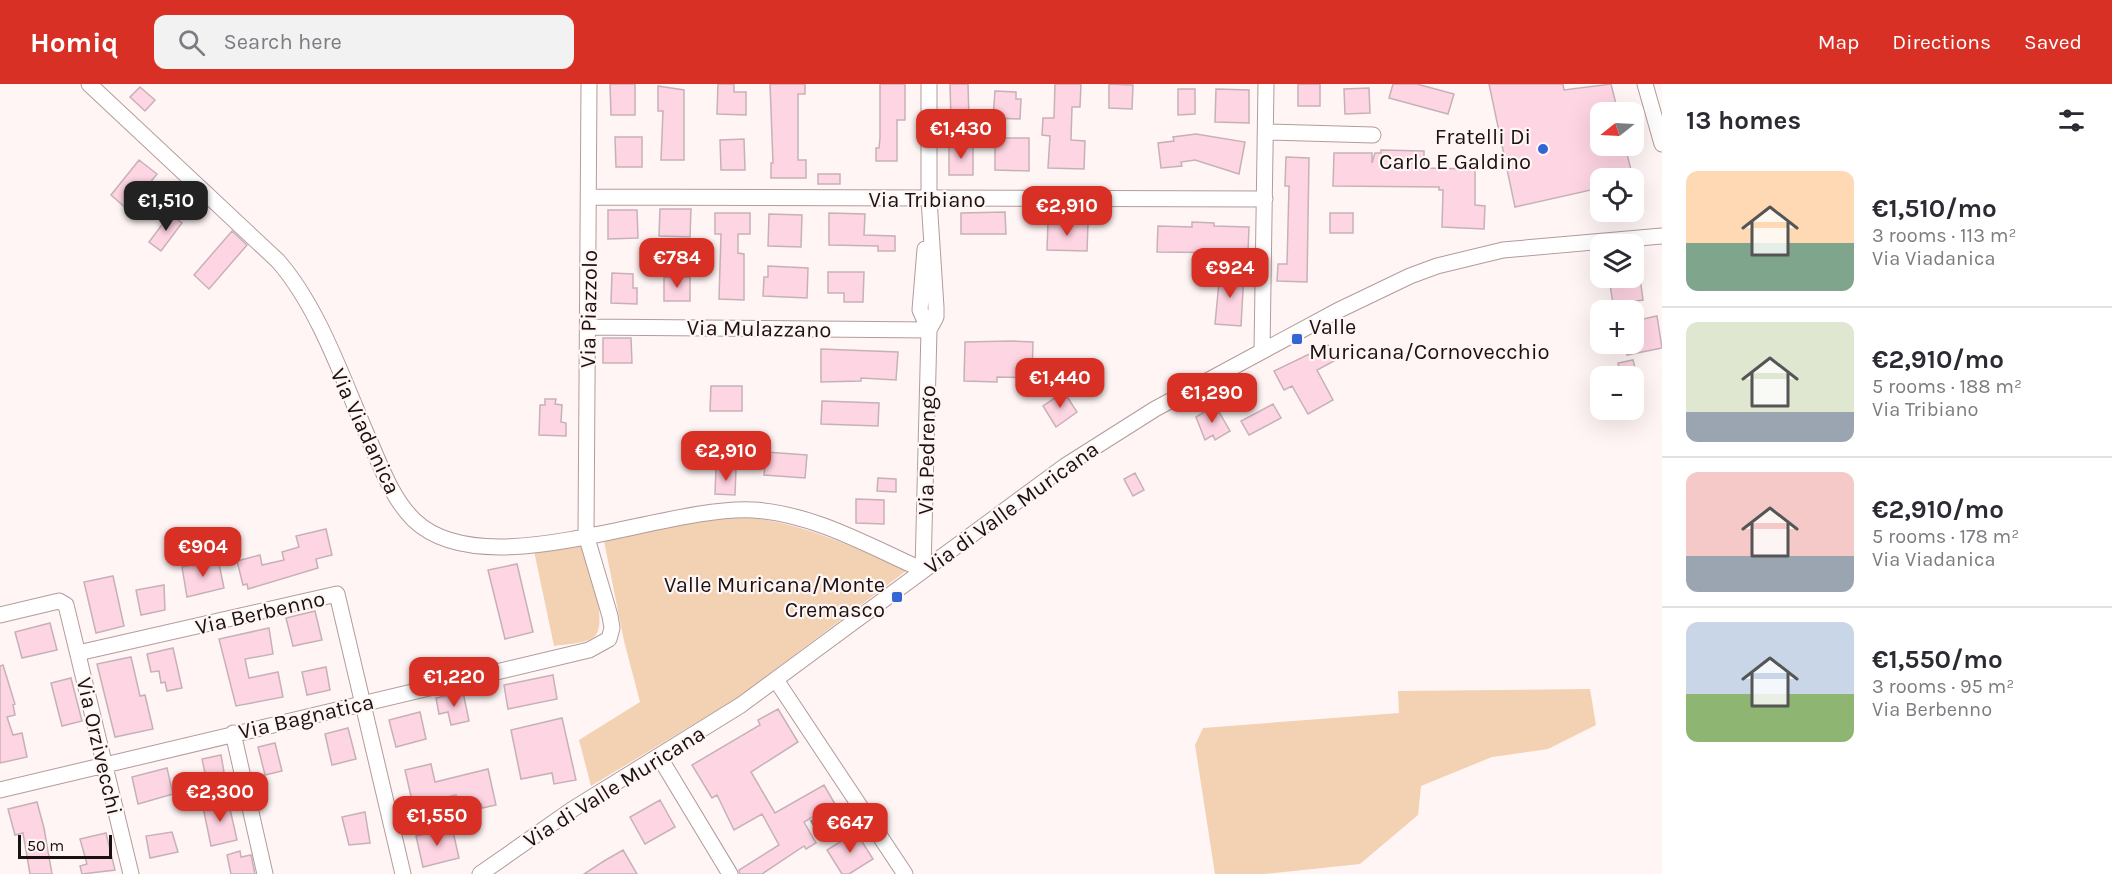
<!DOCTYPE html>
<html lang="en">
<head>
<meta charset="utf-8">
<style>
	:root { --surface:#fff; --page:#f2f2f3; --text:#2b2b33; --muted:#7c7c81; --line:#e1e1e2; --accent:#d93025 }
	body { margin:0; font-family:Karla,sans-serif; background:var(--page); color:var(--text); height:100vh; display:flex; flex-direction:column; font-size:22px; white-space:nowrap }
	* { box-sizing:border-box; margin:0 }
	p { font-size:20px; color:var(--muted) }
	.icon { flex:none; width:33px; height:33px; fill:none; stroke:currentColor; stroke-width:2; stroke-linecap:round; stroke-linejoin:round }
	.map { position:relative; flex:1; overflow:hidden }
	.panel { display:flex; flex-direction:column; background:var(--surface); width:450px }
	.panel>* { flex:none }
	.needle { width:39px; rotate:252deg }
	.controls { position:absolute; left:1590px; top:18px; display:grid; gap:12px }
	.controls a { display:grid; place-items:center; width:54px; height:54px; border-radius:12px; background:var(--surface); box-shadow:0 6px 24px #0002; font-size:30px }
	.scale { position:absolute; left:18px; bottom:15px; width:94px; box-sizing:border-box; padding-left:6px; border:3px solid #1a1111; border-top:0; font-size:16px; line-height:21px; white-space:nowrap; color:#1a1111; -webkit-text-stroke:4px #fff5f4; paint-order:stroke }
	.price { position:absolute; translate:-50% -51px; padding:0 14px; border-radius:12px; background:var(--accent); color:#fff; font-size:20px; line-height:39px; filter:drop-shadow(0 2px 3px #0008) }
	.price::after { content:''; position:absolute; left:50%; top:36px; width:18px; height:14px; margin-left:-9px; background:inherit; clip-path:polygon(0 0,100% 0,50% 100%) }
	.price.selected { background:#222; color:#fff }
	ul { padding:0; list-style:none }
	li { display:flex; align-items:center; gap:18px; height:150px; padding:0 24px }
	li+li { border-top:2px solid var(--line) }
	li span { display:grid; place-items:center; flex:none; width:168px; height:120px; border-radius:12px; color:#555 }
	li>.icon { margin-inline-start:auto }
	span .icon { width:72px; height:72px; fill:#fffc; stroke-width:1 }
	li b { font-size:26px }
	h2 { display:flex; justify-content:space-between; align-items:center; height:72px; padding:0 24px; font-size:26px }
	header { display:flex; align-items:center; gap:36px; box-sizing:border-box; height:84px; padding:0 30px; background:var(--accent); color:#fff }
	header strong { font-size:28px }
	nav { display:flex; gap:33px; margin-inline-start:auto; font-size:21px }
	.search { width:420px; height:54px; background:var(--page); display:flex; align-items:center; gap:15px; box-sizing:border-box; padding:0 21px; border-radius:12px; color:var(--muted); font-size:22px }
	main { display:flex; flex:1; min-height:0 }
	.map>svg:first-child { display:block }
</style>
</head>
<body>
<header>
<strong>Homiq</strong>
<div class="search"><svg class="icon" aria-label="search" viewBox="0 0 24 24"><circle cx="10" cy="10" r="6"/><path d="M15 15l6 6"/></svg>Search here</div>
<nav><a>Map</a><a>Directions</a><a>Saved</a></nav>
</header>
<main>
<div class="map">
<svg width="1662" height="790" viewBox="0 0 1662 790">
	<rect width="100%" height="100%" fill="#fff5f4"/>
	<path fill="#f2d2b2" d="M735 432C798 437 850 461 906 487L737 614 591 702 579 656 640 618 624 557 604 457 639 447Z
		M585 457C589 476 608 539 595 552 586 560 566 560 554 562L534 467Z
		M1590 605 1596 641 1548 665 1492 673 1421 702 1418 731 1360 780 1264 790H1215L1195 661 1203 644 1399 629 1398 607Z"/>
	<path fill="#e2bada" stroke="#a6879e" stroke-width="1.5" d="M834 724 840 735 825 744 827 749 820 753 811 737Z"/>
	<path fill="#fed5e2" stroke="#c7b1b8" stroke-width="1.5" d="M610 0H635V31H611Z
		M718 0H734V8H746V31L717 30Z
		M770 0H805V10H798V76H806V94H771V79H773Z
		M880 0H905V36H897V77H876V64H879L880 54Z
		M950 0H968L969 35 951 36Z
		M1055 0H1081L1080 23H1072L1071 56 1085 57 1084 85 1048 84 1050 52 1042 51 1043 34H1054Z
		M1109 0 1133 1 1132 25 1109 24Z
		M1298 0H1320V22H1298Z
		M1393 0H1417L1454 10 1448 30 1389 14Z
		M1489 0H1563L1564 6 1611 0 1618 28H1600V62H1625L1633 94H1600V104L1515 123Z
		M658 2 684 6V76H661L663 27H658Z
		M140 3 155 16 145 27 130 13Z
		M1369 4 1370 29 1345 30 1344 5Z
		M1178 5H1195V30L1178 31Z
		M1216 5 1249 6V39L1215 38Z
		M995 7 1016 8V15H1021L1020 35 993 34Z
		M1196 50 1245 58 1239 90 1195 76 1181 78 1182 82 1161 84 1158 59 1174 57 1173 53Z
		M615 53H642V83H616Z
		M995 54H1029V87L995 86Z
		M744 55 745 86H721L720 56Z
		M949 62H973V91H949Z
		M1381 66 1424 67V84L1475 85V121L1485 122 1484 145 1442 143 1443 106H1439V103L1333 102 1334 69H1372V79L1375 69H1381Z
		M1286 73 1309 74 1307 198 1277 197 1278 180H1287L1289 102H1285Z
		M139 76 157 90 128 126 111 111Z
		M818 90H840V100H818Z
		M660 125H691L690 153 659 152Z
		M608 126H637L638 154 608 155Z
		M1005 128 1006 150H961V129Z
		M715 129H750V150H738V169L744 170V216L719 215 721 150H715Z
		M829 129 865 130 864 151 895 152V167H878V162L829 161Z
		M1330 129H1353V149H1330Z
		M170 130 182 139 161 167 149 158Z
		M769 130 802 131 801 163 768 162Z
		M1048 138 1088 140 1087 167 1047 166Z
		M1192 138 1214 139V142L1249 143 1248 169 1157 168 1158 142 1192 143Z
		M232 147 247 161 209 205 194 191Z
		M768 182 808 184 807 214 763 212 764 193H768Z
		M828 188H864L863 218H844V209H828Z
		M1220 188 1244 189 1241 242 1215 240Z
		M612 189 633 190V204H637V220L611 219Z
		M664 193H690V217H664Z
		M1609 194H1640L1643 216 1613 220Z
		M1657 232 1662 264 1627 271 1625 260H1634V237Z
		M603 254H631L632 279H603Z
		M1012 257 1033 258 1032 294 997 293V298L964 297 965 258Z
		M1328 261 1336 276 1317 286 1333 316 1308 330 1292 302 1284 306 1274 287Z
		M821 265 898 268 896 296 861 294V297L821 298Z
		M1633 276 1637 292H1621L1618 279Z
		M711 302H742V327H710Z
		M1064 308 1077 328 1056 343 1043 322Z
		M545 315H556L555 320 562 321 561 338 566 339V352L539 351 540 321H545Z
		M822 317 879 319 878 342 821 340Z
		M1273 320 1281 334 1249 351 1241 337Z
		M1215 321 1230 347 1215 356 1213 351 1205 356 1196 333Z
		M766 368 807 371 805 394 764 391Z
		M716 385H736L735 411 715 410Z
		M1135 389 1144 406 1133 412 1124 395Z
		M878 394 896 395V408L877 407Z
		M856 415 884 416V440L856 439Z
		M326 445 332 471 316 475 318 484 248 505 247 500 243 501 237 477 260 471 262 481 284 476 282 468 299 463 296 452Z
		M218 475 224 504 187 513 182 483Z
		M517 480 533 548 505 555 488 486Z
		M113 492 124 542 96 549 84 498Z
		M164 501 165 526 141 531 136 506Z
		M315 527 322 556 293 562 286 534Z
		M50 539 57 566 22 574 15 548Z
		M269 544 273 570 245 575 249 594 278 588 283 613 236 622 219 555Z
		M173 564 182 604 167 607 165 598 161 599 159 587 151 588 147 570Z
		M131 573 140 612 145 611 153 645 115 653 97 580Z
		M3 581 15 620 13 621 15 631 7 633 13 651 22 649 27 673 0 679V582Z
		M326 583 330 606 307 611 302 588Z
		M553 591 557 615 508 625 504 601Z
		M71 594 82 637 62 642 51 599Z
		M463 608 469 637 451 641 448 628 439 630 436 614Z
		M778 625 798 658 751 688 775 729 824 701 835 720 804 738 816 759 806 765 804 762 762 790H740L739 786 779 761 762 730 734 746 717 711 712 714 692 681 760 641 758 636Z
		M420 628 426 655 396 663 389 636Z
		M562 634 576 696 554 700 552 689 521 695 511 646Z
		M348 644 356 675 332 681 325 650Z
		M275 659 282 687 265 691 258 663Z
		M221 671 225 694 207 698 202 675Z
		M431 680 435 698 488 685 496 721 482 724 481 720 474 722 472 714 458 717 456 711 413 721 405 686Z
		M167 684 173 710 138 720 132 693Z
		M228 716 237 756 211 762 203 723Z
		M660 716 675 743 645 760 630 733Z
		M37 718 44 744 52 790H30L23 749 15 751 8 725Z
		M365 728 370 759 349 761 342 733Z
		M452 743 459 774 423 783 416 752Z
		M172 748 178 768 150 774 146 752Z
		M856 748 873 775 849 790H842L827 766Z
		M106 749 115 786 82 790 80 782 87 780 80 755Z
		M623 766 637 790H584L604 777Z
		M240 767 241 773 251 771 255 790H231L227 771Z"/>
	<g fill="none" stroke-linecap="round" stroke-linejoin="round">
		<g stroke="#b39b9b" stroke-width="17">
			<path id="minor" d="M89 0 278 177C320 225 344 299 370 358 382 385 392 414 414 436 485 504 663 421 753 426 812 429 871 463 923 486L929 246 936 233V223L929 115V0
				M1645 0 1662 60
				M1266 48 1373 51
				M589 113 1265 115
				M925 165 920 226 929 246
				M588 243 929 246
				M1262 267 1266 0
				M0 531 59 517 66 521 131 790
				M78 569 337 510 403 790
				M776 596 905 790
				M233 649 265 790
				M660 674 730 790
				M0 706 589 566 609 555 612 544 610 532 586 451 589 0
				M480 790 573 725 741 621 1065 382 1155 325 1337 227 1410 192 1437 182 1503 166 1662 152"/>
		</g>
		<use href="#minor" stroke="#fff" stroke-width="15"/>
	</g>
	<g fill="#3266d5" stroke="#fff5f4" stroke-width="2">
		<circle cx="1543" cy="65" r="6"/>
		<rect x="1291" y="249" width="12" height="12" rx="3"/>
		<rect x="891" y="507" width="12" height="12" rx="3"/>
	</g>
	<g text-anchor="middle" stroke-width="4.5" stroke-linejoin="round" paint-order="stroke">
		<g font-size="22" fill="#1a1111" stroke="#fff5f4" text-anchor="end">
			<text x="1531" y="60">Fratelli Di<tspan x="1531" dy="25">Carlo E Galdino</tspan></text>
			<text x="1309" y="250" text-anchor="start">Valle<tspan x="1309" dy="25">Muricana/Cornovecchio</tspan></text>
			<text x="885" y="508">Valle Muricana/Monte<tspan x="885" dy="25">Cremasco</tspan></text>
		</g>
		<g font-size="22" fill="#1a1111" stroke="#fff5f4">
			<text x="927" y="123">Via Tribiano</text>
			<text transform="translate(588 225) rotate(-89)" y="8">Via Piazzolo</text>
			<text transform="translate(759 244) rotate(1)" y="8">Via Mulazzano</text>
			<text transform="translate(366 347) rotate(65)" y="8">Via Viadanica</text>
			<text transform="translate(926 366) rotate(-89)" y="8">Via Pedrengo</text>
			<text transform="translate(1011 423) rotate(-36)" y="8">Via di Valle Muricana</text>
			<text transform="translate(260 528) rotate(-13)" y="8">Via Berbenno</text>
			<text transform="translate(306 632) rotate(-13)" y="8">Via Bagnatica</text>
			<text transform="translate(100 662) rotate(77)" y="8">Via Orzivecchi</text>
			<text transform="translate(614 702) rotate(-32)" y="8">Via di Valle Muricana</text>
		</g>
	</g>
</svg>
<div class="controls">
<a><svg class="needle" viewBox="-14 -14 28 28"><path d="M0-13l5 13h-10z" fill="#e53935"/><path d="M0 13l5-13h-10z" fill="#7c7c81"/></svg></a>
<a><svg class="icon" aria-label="locate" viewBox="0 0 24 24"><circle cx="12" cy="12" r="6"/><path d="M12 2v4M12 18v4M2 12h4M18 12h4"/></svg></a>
<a><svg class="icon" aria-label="layers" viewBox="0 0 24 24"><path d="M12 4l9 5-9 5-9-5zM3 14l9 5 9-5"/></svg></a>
<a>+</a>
<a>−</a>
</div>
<div class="scale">50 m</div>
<b class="price" style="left:961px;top:76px">€1,430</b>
<b class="price selected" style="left:166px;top:148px">€1,510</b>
<b class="price" style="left:1067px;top:153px">€2,910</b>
<b class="price" style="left:677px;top:205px">€784</b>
<b class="price" style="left:1230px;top:215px">€924</b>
<b class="price" style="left:1060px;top:325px">€1,440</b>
<b class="price" style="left:1212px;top:340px">€1,290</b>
<b class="price" style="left:726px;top:398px">€2,910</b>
<b class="price" style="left:203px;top:494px">€904</b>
<b class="price" style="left:454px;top:624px">€1,220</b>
<b class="price" style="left:220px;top:739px">€2,300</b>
<b class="price" style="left:437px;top:763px">€1,550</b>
<b class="price" style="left:850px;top:770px">€647</b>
</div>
<section class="panel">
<h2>13 homes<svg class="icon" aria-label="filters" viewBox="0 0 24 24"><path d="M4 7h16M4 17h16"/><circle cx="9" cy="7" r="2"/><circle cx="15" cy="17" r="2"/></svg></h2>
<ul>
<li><span style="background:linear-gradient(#ffd9b3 60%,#7fa58c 0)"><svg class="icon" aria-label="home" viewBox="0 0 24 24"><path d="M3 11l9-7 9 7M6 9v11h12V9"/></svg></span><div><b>€1,510/mo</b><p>3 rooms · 113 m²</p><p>Via Viadanica</p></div></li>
<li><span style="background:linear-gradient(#dfe7d0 75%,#9aa5b1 0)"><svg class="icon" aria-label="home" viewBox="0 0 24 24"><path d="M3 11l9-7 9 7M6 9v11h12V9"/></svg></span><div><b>€2,910/mo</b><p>5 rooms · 188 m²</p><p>Via Tribiano</p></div></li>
<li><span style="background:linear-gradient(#f6c9c9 70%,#9aa5b1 0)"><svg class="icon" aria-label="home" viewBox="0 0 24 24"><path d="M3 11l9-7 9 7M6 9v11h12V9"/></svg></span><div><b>€2,910/mo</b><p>5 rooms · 178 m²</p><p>Via Viadanica</p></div></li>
<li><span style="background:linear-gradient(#c9d6e8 60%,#8fb573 0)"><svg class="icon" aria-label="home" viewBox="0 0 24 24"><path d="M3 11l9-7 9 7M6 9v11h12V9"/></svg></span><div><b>€1,550/mo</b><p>3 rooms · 95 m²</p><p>Via Berbenno</p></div></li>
</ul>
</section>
</main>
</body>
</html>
